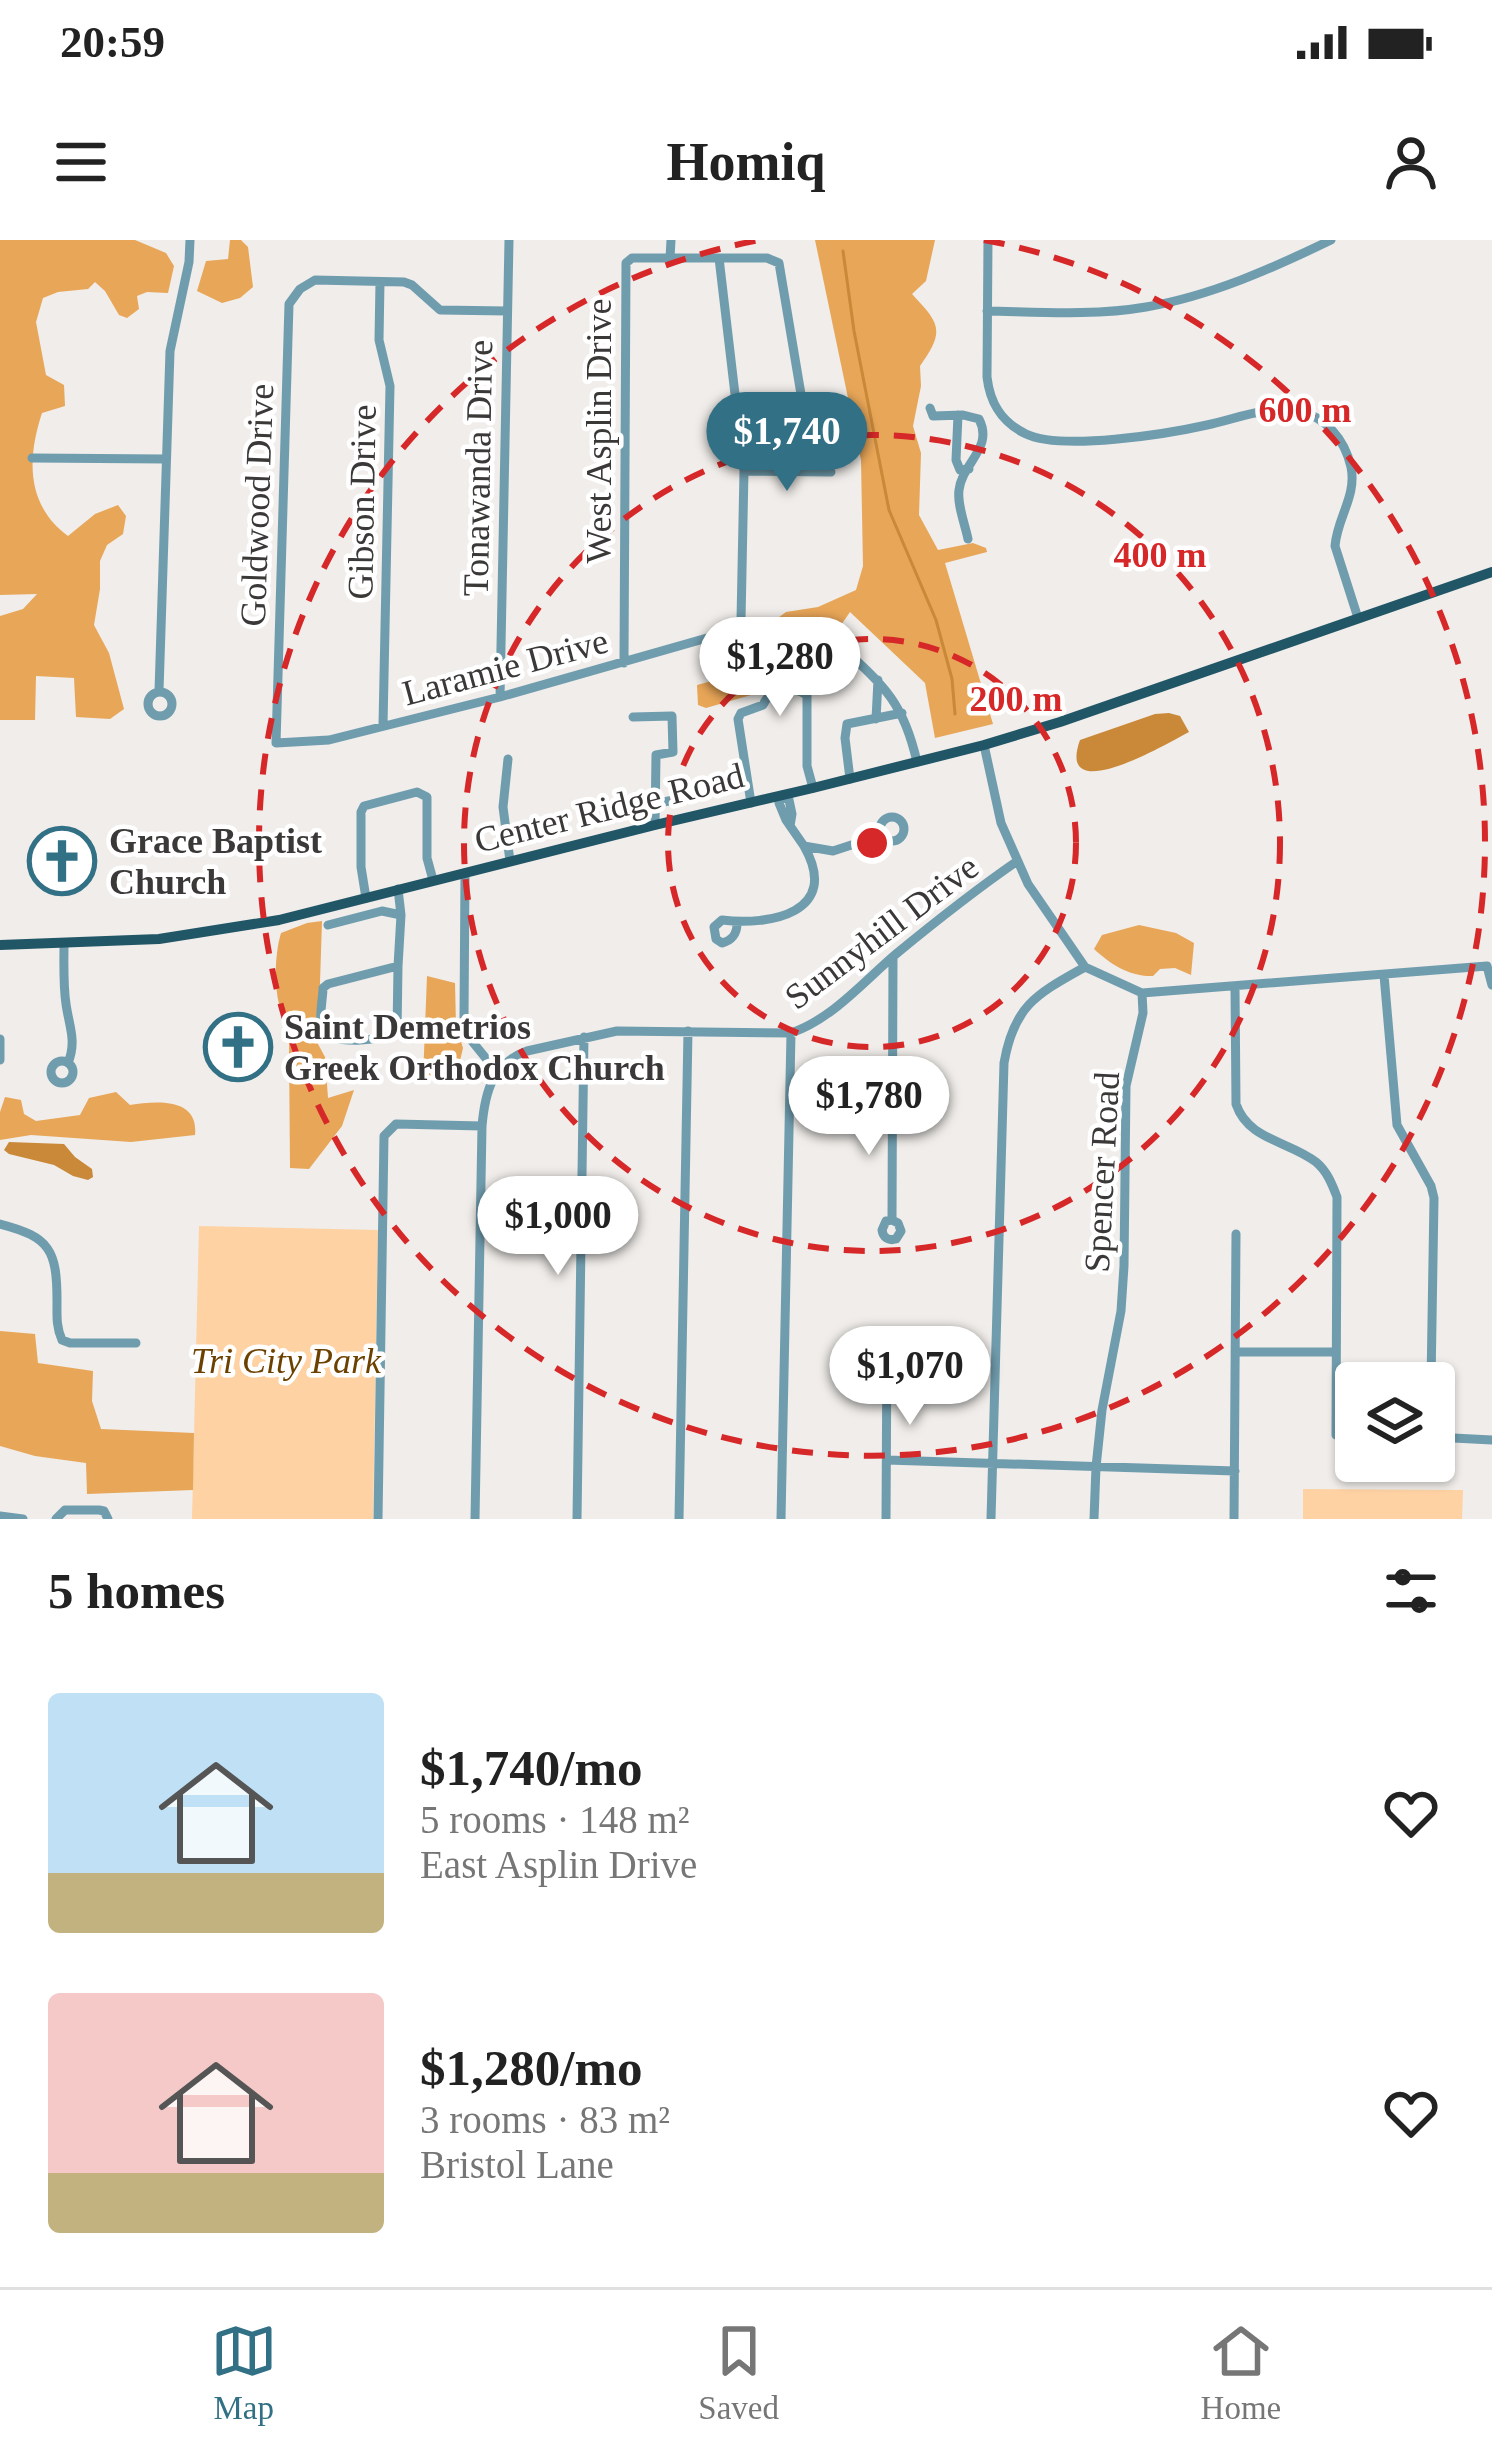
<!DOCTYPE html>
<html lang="en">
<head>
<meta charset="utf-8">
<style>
	:root { --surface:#fff; --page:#f2f2f2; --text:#222; --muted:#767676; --line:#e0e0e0; --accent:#317085 }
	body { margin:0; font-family:"Times New Roman",serif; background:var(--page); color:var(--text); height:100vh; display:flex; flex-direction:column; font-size:45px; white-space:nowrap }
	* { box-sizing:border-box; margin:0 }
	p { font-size:39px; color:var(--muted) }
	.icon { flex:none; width:66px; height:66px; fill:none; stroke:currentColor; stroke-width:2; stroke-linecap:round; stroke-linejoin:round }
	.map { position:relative; height:1279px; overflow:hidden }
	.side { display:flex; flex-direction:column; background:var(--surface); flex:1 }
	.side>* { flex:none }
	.fabs { position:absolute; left:1335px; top:1122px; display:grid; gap:24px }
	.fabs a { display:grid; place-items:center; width:120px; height:120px; border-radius:12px; background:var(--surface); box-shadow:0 3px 9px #0004; font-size:60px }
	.price { position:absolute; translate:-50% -102px; padding:0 27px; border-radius:42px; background:#fff; color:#222; font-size:39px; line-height:78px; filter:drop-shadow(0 3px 6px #0008) }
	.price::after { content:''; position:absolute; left:50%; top:72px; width:36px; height:27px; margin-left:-18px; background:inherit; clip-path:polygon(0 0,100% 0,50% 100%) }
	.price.selected { background:var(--accent); color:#fff }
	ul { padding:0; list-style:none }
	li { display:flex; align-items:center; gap:36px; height:300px; padding:0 48px }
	li span { display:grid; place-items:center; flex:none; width:336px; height:240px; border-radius:12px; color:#555 }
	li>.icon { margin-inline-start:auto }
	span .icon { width:144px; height:144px; fill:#fffc; stroke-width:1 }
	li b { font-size:51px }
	h2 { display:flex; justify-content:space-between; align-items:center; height:144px; padding:0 48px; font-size:51px }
	.status { display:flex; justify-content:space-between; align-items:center; height:84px; padding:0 60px; background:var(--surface); direction:ltr }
	.status svg { height:33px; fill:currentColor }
	header { display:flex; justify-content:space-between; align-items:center; height:156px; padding:0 48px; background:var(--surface); font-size:54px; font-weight:700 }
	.tab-bar { display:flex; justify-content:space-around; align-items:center; height:168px; border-top:3px solid var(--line); background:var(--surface); font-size:33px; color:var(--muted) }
	.tab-bar a { display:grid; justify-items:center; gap:6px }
	.tab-bar .selected { color:var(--accent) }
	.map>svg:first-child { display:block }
</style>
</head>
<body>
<div class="status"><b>20:59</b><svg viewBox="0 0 49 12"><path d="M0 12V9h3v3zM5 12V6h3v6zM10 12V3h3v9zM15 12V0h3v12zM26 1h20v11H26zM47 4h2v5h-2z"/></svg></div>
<header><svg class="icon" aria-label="menu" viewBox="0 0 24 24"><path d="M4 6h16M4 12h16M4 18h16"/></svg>Homiq<svg class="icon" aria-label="person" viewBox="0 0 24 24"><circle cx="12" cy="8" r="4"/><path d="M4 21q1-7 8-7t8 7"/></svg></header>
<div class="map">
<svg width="1492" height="1279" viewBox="0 0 1492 1279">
	<rect width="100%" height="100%" fill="#f0edea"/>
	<path fill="#fed2a3" d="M199 986 378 990 373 1279H192Z
		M1303 1249 1463 1250 1462 1279H1303Z"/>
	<path fill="#e8a658" d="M0 0H135L166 13 174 26 168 53 147 52 137 56 139 69 127 78 119 75 105 51 95 42 88 49 58 52 43 58 36 82 46 135 64 145 65 166 42 173C27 219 26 265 68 296L95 274 118 265 126 276 123 294 107 305 100 321V349L94 385 109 413 124 469 110 479 76 477 74 438 36 436 35 480H0V376L23 369 37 354 0 355Z
		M230 0H241L248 7 253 47 240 58 222 63 197 51 206 21 228 19Z
		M815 0H935L926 41 912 54C939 83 946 90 920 126L921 146 913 186 921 213 919 275 938 310 973 303 986 308 987 312 945 323 993 484 935 498 925 443 850 372 803 440 706 468 698 465 697 445 759 428 775 380 786 372 818 367 856 350 863 326 861 220Z
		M322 681 318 804 325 817 328 858 354 850 342 886 309 929 290 928 289 804C288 788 282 779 279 764 274 744 275 713 281 693L307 683Z
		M1139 685 1176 693 1194 703 1191 735 1175 728 1160 729 1153 736C1130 737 1110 724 1094 709L1102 695Z
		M427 736 455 743 456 786 463 808 456 838 423 839Z
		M116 852 130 865C156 861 199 857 195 895L131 902 31 895 0 900V872L5 857 21 860 24 874 36 881 80 875 89 858Z
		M0 1091 35 1094 38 1123 93 1131 92 1161 101 1189 194 1193 193 1250 87 1254 86 1223 35 1216 0 1206Z"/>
	<path fill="#c98939" d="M1169 473 1180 476 1189 492C1170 502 1055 570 1080 500L1155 474Z
		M9 902 64 904 75 917 92 929 93 937 88 940 73 936 54 925 9 914 4 910Z"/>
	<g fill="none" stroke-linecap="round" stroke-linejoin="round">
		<path stroke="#c98939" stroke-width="3" d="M843 11 854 91 889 270 936 380 952 439 955 474"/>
		<path stroke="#709dae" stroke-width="9" d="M988 0 987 137C990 163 1001 182 1026 194 1062 211 1167 194 1207 185 1236 179 1268 165 1297 171 1326 176 1345 200 1351 227 1357 256 1337 278 1335 306L1358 378
			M670 18 671 0
			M380 42 379 100 390 146 383 485
			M507 71 440 70 412 45 404 42 315 40 300 49 289 64 276 503 329 500 500 457 728 392 741 380 744 231 719 18
			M987 71C1039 72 1094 76 1146 67 1211 56 1273 28 1331 0
			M930 168 933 176 963 175 979 179C994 208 962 223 959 250 957 265 965 284 968 299
			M958 175 956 220 960 230 969 229
			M32 218 165 219
			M744 231 831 232
			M837 403C882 444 903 460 917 522
			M624 423 626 23 632 18H767L779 23 806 184
			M159 451 170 111 189 22 190 0
			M148 464a12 12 0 1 1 24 0a12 12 0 1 1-24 0Z
			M500 457 509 0
			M633 477 672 476 673 512 656 515 655 585
			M876 479 878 440
			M984 505 1001 583 1028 644 1085 727 1142 753 1487 726 1492 745
			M508 519 503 567 510 621
			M850 539 845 498 847 484 902 473
			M783 555 779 563 786 580 804 606 833 611 882 595
			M783 555 789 560 792 574 790 586
			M751 563 738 479 741 473 763 465C771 447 790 445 807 455V526L813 548
			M654 564 707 553
			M880 589a12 12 0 1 1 24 0a12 12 0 1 1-24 0Z
			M465 633 464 780 467 795 497 832
			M366 658 361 627V572L364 566 417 552 427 557V618L433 640
			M737 684C737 694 731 701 722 703L716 699 714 687 722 680C769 686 842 673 804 606
			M328 685 382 671 401 675
			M64 703C64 723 63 744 66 764 69 786 77 801 68 823
			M398 726 397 792C384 801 330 806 323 789 318 778 323 759 323 748L328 744Z
			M398 726 401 675 398 649
			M1384 735 1397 885 1431 946 1434 958 1431 1143
			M1235 747 1236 864C1248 900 1289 901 1316 922 1327 931 1332 944 1337 957L1336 1195H1356
			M0 799V820
			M51 832a11 11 0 1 1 22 0a11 11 0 1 1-22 0Z
			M892 980 898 983 901 991 896 999C889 1001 883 998 882 990L886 981 892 980 893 717
			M0 984C50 997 57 1010 57 1061 57 1075 56 1087 62 1100L70 1103H136
			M1235 1112H1336
			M1434 1197 1492 1200
			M887 1220 1235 1231
			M0 1276 23 1279
			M56 1279 65 1270H99L104 1271 108 1279
			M378 1279 384 896 396 884 482 886
			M475 1279 482 886C485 852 492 824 527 811L617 791 791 793C832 779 863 742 896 714 935 682 974 651 1016 622
			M577 1279 584 797
			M679 1279 688 791
			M781 1279 791 793
			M886 1279 887 1097
			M991 1279 1004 823C1014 765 1037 754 1085 727
			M1094 1279 1096 1227 1102 1170 1121 1071 1124 1026 1126 846 1143 773 1142 753
			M1234 1279 1236 994"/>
		<path stroke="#215667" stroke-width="10" d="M0 705 159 699 279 680 655 585 813 548 984 505 1060 482 1492 332"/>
	</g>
	<g fill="none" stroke="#d62828" stroke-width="6" stroke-dasharray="21 15">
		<circle cx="872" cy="603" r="204"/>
		<circle cx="872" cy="603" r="408"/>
		<path d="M984 0A613 613 0 1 1 760 0"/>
	</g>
	<defs>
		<g id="church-ring" transform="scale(3.45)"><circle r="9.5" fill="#fff" stroke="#317085" stroke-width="1.5"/><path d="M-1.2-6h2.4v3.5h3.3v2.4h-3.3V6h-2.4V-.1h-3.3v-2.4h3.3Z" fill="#317085"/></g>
	</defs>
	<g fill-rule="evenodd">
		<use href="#church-ring" x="62" y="621"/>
		<use href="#church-ring" x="238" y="807"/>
	</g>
	<g text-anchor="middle" stroke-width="9" stroke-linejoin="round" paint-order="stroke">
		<g font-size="36" fill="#3a3938" stroke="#fff">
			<text transform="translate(598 191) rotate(-90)" y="13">West Asplin Drive</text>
			<text transform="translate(477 228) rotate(-89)" y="13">Tonawanda Drive</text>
			<text transform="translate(361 262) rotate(-89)" y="13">Gibson Drive</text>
			<text transform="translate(256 265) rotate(-88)" y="13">Goldwood Drive</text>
			<text transform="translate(505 426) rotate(-15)" y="13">Laramie Drive</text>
			<text transform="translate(609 567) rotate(-14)" y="13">Center Ridge Road</text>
			<text transform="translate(881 691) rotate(-37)" y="13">Sunnyhill Drive</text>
			<text transform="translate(1101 932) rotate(-87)" y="13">Spencer Road</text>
		</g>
		<g font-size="36" font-weight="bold" fill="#3a3938" stroke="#fff" text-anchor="start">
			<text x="109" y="613">Grace Baptist<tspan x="109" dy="41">Church</tspan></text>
			<text x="284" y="799">Saint Demetrios<tspan x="284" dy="41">Greek Orthodox Church</tspan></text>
		</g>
		<g font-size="36" font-style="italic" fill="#6c4100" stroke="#fff">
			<text x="286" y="1133">Tri City Park</text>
		</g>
	</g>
	<circle cx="872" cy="603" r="18" fill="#d62828" stroke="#fff" stroke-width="6"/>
	<g font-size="36" text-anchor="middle" font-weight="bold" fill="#d62828" stroke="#fff" stroke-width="9" stroke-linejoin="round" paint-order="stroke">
		<text x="1305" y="182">600 m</text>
		<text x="1160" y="327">400 m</text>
		<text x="1016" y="471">200 m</text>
	</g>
</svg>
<div class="fabs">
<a><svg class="icon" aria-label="layers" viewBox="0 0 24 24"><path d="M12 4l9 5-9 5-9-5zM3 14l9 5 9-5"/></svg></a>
</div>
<b class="price selected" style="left:787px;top:254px">$1,740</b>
<b class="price" style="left:780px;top:479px">$1,280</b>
<b class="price" style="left:869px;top:918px">$1,780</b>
<b class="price" style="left:558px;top:1038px">$1,000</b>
<b class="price" style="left:910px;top:1188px">$1,070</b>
</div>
<section class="side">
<h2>5 homes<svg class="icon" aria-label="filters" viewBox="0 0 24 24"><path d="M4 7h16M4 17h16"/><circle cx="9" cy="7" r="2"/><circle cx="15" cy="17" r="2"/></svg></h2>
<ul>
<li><span style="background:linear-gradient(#bfe0f5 75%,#c2b280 0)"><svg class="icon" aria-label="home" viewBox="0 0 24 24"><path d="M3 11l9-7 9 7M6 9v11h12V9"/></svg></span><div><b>$1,740/mo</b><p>5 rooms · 148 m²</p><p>East Asplin Drive</p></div><svg class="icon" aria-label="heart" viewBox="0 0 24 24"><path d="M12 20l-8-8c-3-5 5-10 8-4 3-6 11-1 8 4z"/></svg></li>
<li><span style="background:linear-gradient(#f6c9c9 75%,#c2b280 0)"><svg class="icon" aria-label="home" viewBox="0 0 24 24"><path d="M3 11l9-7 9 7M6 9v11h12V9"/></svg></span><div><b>$1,280/mo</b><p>3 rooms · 83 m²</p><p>Bristol Lane</p></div><svg class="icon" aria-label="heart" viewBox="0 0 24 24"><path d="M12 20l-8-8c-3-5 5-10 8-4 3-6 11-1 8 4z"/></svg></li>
</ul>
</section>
<nav class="tab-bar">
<a class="selected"><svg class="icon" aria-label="map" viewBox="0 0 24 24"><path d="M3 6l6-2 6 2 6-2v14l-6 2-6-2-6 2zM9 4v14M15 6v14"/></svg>Map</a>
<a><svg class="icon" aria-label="saved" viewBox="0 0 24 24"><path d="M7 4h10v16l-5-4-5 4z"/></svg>Saved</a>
<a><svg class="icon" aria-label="home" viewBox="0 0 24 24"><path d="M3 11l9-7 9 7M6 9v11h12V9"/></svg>Home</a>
</nav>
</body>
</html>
